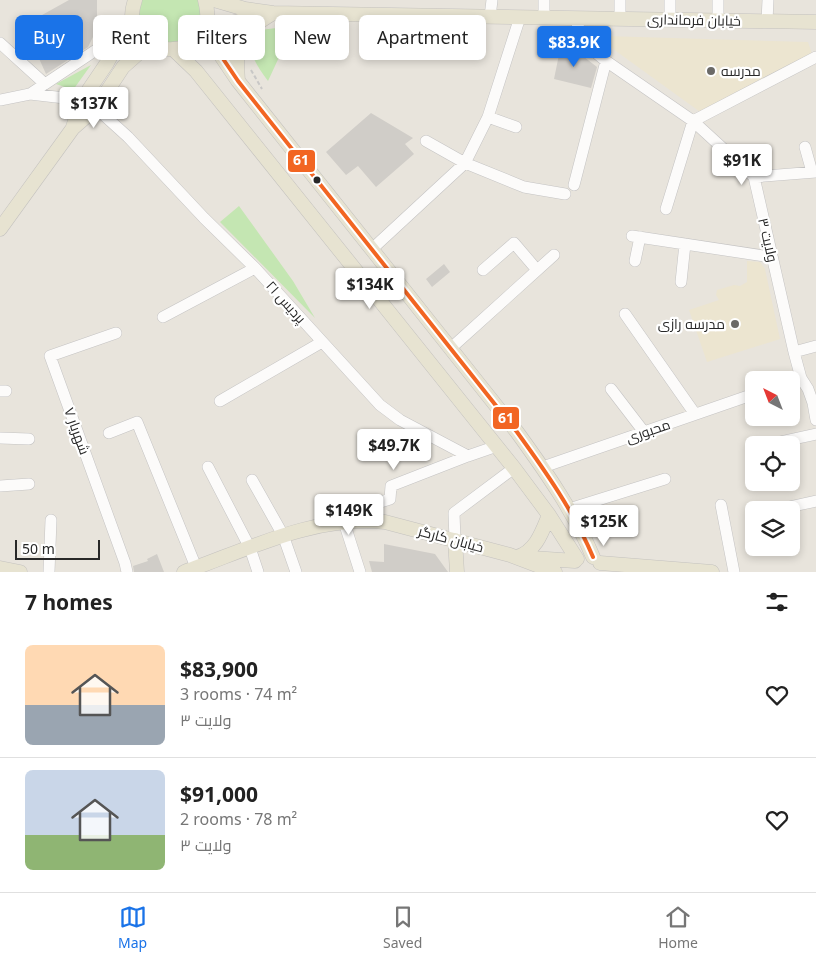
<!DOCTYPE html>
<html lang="en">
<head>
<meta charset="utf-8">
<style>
	:root { --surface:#fff; --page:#f6f6f6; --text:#222; --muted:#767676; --line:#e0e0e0; --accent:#1a73e8 }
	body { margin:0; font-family:"Noto Sans",Cairo,sans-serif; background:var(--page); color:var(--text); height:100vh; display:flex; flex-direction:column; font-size:19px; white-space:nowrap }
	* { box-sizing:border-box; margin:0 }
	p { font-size:16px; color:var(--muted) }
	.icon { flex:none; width:28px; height:28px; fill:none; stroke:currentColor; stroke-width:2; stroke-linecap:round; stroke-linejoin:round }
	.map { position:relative; height:572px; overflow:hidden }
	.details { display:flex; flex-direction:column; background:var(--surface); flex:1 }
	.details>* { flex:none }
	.guide { position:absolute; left:15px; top:15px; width:500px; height:45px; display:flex; gap:10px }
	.needle { width:32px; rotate:318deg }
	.controls { position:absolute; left:745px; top:371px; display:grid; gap:10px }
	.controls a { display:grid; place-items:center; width:55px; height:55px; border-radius:8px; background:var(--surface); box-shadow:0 2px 8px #0003; font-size:25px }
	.scale { position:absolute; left:15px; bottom:12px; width:85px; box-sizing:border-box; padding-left:5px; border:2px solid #282828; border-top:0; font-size:14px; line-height:18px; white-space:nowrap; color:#282828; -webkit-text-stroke:4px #fff; paint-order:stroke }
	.price { position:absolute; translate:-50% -42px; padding:0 11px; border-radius:5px; background:#fff; color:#222; font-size:16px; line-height:32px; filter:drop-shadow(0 1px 2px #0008) }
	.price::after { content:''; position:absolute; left:50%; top:30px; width:15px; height:11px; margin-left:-8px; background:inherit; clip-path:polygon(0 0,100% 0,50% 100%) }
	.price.selected { background:var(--accent); color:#fff }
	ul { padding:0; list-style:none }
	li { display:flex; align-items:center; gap:15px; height:125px; padding:0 25px }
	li+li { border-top:1px solid var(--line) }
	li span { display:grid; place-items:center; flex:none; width:140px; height:100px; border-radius:8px; color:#555 }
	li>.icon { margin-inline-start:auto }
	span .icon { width:60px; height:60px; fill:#fffc; stroke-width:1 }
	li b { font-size:21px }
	h2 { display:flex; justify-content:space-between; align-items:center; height:60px; padding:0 25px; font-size:21px }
	.pill { padding:0 18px; border-radius:8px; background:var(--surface); box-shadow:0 2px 8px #0003; font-size:18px; line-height:45px }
	.pill.selected { background:var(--accent); color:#fff }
	.tabs { display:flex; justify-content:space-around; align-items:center; height:70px; border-top:1px solid var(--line); background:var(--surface); font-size:14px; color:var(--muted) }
	.tabs a { display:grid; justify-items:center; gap:2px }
	.tabs .selected { color:var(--accent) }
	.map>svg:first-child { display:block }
</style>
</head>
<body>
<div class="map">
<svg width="816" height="572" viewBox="0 0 816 572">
	<rect width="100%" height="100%" fill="#e8e4dc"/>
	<path fill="#ece5d0" d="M604 36 808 42 812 54 703 114 602 41Z
		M747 261 760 262 765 269 780 339 707 362 689 310 719 300 716 295 717 290 734 285 740 286 747 282Z"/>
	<path fill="#c4e6b2" d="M140 0H199C199 6 201 13 200 19 197 55 128 52 140 0Z
		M279 28 296 29 281 53 268 81C250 57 235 29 279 28Z
		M91 65 73 90 56 84Z
		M239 206 293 281 315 318 220 222Z"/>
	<path fill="#d0cdc8" d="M69 0H97V29L88 47 46 74 24 25Z
		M562 40 597 67 591 88 554 79Z
		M371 113 413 138 405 144 414 154 376 187 358 166 346 175 326 152Z
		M444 264 450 272 432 287 426 279Z
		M384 544 435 554 448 572H372L369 561 384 562Z
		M157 554 164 572H134L133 566 148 561 147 559Z"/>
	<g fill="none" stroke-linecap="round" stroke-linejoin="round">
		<g stroke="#c4c3c3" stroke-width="12">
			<path id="minor" d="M544 0V18
				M620 0V19
				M670 0V20
				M490 17 492 0
				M575 18 582 36 590 48 606 61 693 121 754 177 794 352 801 378 808 389 813 403 816 420
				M718 21V0
				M767 21 768 0
				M0 43 45 84
				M30 94 123 32
				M0 100 30 94 82 100
				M96 108 128 137 204 218 255 268 380 405 400 420 468 456 497 446
				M488 117 516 127
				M426 141 465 163 524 187 565 194
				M805 147 812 172
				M754 177 816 172
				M574 185 606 61
				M666 209 693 121 816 57
				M632 236 771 257
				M372 249 465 163 488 117 520 17
				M635 261 640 237
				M483 270 514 243 537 270
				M681 282 685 244
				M625 314 695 414
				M163 317 255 268
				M116 333 50 356 125 563 127 572
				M451 348 554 255
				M794 352 816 346
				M611 389 644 432
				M0 391H6
				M220 401 322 342
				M109 433 137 422 198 572
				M0 438 29 439
				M766 445 816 434
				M208 467 250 548 258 572
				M543 467 754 394
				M252 480 283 535 296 572
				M0 486 29 484
				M721 505 734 572
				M569 509 665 479
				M780 509 816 501
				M369 521 368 506 390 499 391 486 468 456
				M344 522 360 572
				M455 540 454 513 514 468
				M49 572 51 520"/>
		</g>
		<g stroke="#c4c2bf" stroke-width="15">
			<path id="major" d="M135 0C113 63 224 68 205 0
				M214 0 245 9 273 13 816 22
				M203 29 238 81 517 432C546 472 574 512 593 557
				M203 29 262 16
				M174 50 196 71 514 468 549 515 577 559
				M238 81C235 40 239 34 273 13
				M73 127 82 100 107 63 132 17
				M0 229 73 128 96 108 123 67 149 44
				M455 540 457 572
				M517 557C536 551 542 532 549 515
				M533 558 575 561
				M600 563 712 572
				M0 568 20 572
				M184 572C249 549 314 515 385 522L510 555 555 572"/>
		</g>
		<path stroke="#c8c7c6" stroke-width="2" stroke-dasharray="4 2.5" stroke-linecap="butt" d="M251 70 262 89"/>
		<use href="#minor" stroke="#fcfbfa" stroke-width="11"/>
		<use href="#major" stroke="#e7e3d1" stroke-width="14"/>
		<g stroke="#fff" stroke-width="8">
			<path id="bus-1" d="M203 29 238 81 517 432C546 472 574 512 593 557"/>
		</g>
		<use href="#bus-1" stroke="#f26522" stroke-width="4"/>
	</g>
	<g fill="#6b6a67" stroke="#fff" stroke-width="2">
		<circle cx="711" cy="71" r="5"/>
		<circle cx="735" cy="324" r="5"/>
	</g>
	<circle fill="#282828" stroke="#fff" stroke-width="2" cx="317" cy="180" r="4.5"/>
	<g text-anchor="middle" stroke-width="4.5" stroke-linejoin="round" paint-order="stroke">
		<g font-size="14" fill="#282828" stroke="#fff">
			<text transform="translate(694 20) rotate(1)" y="5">خیابان فرمانداری</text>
			<text transform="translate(768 240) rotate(77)" y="5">ولایت ۳</text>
			<text transform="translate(286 302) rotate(48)" y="5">پردیس ۲۱</text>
			<text transform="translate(77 431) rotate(70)" y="5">شهریار ۷</text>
			<text transform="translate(648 431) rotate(-19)" y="5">محبوری</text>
			<text transform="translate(451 539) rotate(15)" y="5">خیابان کارگر</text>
		</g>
		<g font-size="14" fill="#282828" stroke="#fff" text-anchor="start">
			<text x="721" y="76">مدرسه</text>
			<text x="725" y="329" text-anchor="end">مدرسه رازی</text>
		</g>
	</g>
	<g stroke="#fff" stroke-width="2">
		<rect x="287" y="149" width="29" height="24" rx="5" fill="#f26522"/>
		<rect x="492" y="406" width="28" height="24" rx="5" fill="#f26522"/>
	</g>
	<g font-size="14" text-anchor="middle" font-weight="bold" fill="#fff">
		<text x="301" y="165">61</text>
		<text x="506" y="423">61</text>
	</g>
</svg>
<div class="controls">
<a><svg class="needle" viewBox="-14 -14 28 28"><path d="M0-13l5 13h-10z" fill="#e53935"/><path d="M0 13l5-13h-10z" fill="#767676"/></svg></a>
<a><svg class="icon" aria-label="locate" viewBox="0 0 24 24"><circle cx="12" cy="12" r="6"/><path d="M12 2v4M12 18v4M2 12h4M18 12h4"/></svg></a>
<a><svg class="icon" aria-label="layers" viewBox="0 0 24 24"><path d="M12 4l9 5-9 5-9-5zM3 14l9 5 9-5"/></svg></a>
</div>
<div class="scale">50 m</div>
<b class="price selected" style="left:574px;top:68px">$83.9K</b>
<b class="price" style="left:94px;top:129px">$137K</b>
<b class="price" style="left:742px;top:186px">$91K</b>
<b class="price" style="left:370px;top:310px">$134K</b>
<b class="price" style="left:394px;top:471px">$49.7K</b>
<b class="price" style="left:349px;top:536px">$149K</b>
<b class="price" style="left:604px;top:547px">$125K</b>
<div class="guide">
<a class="pill selected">Buy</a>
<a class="pill">Rent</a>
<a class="pill">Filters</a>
<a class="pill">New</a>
<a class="pill">Apartment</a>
</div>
</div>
<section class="details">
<h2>7 homes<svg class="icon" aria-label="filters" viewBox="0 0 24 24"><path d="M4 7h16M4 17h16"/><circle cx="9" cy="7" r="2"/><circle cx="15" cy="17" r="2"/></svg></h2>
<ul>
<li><span style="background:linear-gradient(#ffd9b3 60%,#9aa5b1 0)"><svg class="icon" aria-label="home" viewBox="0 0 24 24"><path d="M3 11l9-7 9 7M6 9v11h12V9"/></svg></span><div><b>$83,900</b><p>3 rooms · 74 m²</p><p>ولایت ۳</p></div><svg class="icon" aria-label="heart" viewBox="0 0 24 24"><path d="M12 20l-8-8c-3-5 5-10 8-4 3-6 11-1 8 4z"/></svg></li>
<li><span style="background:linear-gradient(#c9d6e8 65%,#8fb573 0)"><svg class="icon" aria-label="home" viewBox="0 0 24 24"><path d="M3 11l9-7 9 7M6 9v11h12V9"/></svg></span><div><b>$91,000</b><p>2 rooms · 78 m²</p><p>ولایت ۳</p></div><svg class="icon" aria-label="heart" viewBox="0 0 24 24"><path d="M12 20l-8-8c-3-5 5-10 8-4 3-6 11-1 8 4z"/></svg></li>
</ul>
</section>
<nav class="tabs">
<a class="selected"><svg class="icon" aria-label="map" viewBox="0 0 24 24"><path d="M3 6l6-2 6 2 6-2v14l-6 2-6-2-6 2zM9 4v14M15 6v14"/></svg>Map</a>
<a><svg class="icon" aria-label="saved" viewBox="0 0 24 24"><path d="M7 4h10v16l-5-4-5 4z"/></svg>Saved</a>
<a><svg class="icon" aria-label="home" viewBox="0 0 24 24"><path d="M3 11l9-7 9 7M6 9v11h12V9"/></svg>Home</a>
</nav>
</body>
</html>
